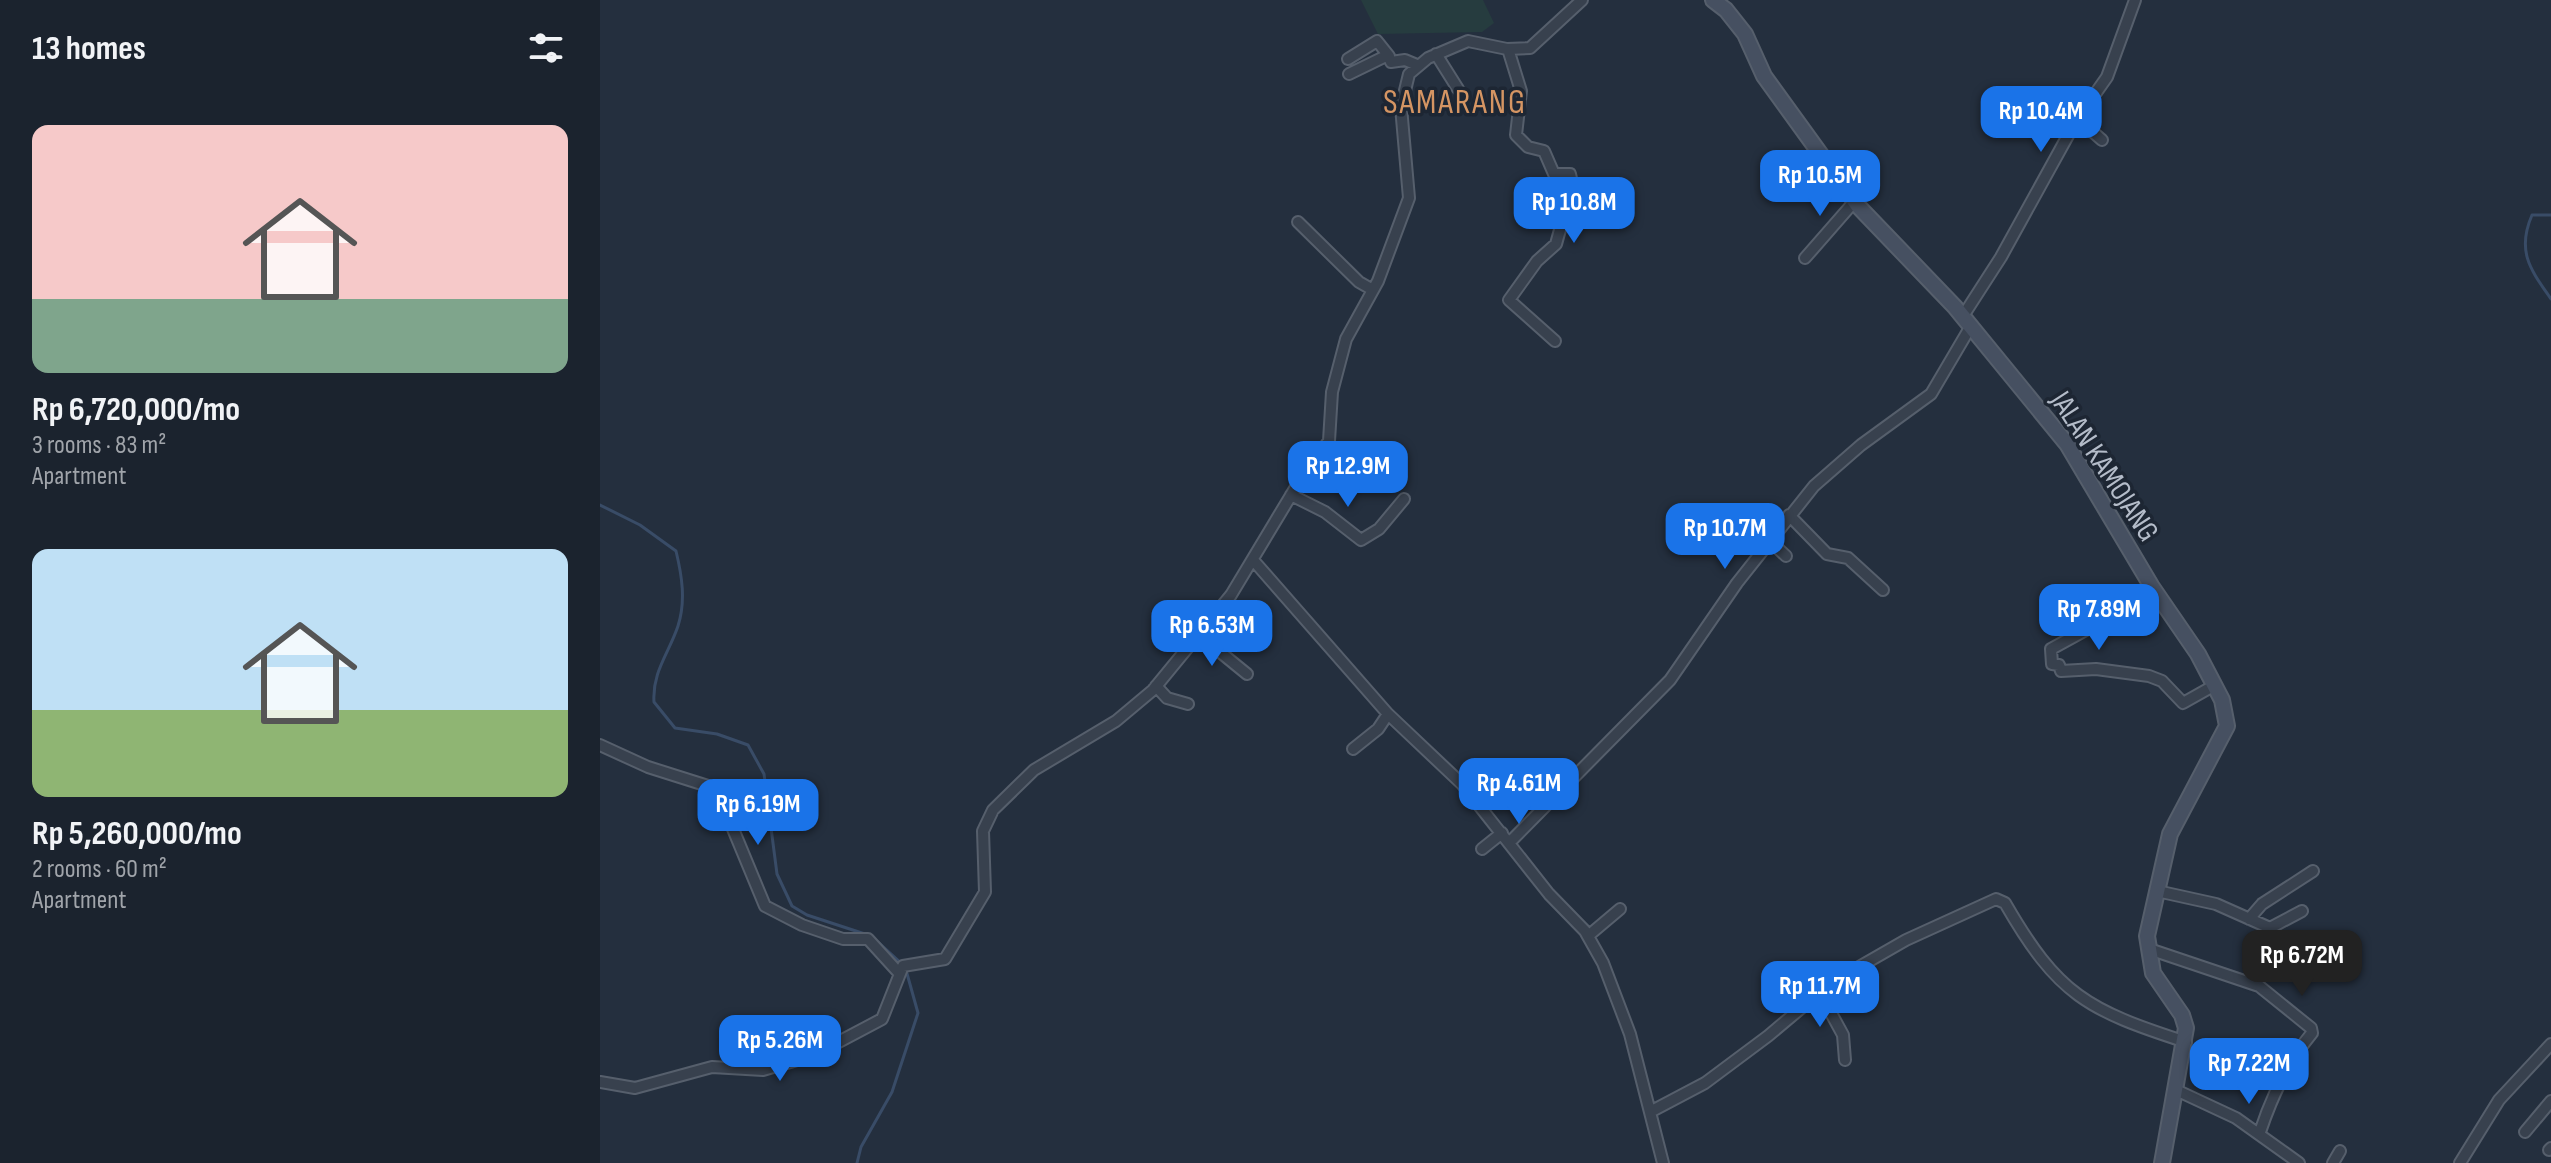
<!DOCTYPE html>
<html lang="en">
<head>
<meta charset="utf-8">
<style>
	:root { --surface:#1b232e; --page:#242b36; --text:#f1f3f6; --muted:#a0a4aa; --accent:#1a73e8 }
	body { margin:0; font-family:"Sofia Sans Condensed",sans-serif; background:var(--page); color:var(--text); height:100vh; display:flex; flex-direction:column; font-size:30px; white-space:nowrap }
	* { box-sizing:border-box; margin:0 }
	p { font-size:26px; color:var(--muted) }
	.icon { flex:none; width:44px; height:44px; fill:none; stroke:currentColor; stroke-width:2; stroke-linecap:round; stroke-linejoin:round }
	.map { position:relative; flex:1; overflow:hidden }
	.side { display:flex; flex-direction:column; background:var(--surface); width:600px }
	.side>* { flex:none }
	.price { position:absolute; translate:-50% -68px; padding:0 18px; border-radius:16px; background:var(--accent); color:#fff; font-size:26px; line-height:52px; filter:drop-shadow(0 2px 4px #0008) }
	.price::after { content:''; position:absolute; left:50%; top:48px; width:24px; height:18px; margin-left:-12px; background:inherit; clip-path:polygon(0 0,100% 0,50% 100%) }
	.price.on { background:#222; color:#fff }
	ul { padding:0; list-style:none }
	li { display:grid; align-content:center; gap:16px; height:424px; padding:0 32px }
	li span { display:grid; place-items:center; height:248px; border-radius:16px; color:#555 }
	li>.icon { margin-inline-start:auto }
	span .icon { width:144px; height:144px; fill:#fffc; stroke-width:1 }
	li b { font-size:34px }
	h2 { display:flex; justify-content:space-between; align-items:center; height:96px; padding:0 32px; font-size:34px }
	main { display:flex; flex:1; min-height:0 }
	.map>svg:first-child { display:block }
</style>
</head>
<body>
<main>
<section class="side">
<h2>13 homes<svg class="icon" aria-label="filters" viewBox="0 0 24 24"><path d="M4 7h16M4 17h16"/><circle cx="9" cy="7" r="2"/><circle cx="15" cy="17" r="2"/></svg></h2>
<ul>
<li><span style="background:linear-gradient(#f6c9c9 70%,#7fa58c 0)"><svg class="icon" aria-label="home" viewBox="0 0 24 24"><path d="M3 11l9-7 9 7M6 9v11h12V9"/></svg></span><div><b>Rp 6,720,000/mo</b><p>3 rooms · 83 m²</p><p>Apartment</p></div></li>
<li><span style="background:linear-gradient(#bfe0f5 65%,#8fb573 0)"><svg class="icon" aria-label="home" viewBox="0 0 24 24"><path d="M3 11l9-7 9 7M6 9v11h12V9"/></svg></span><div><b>Rp 5,260,000/mo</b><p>2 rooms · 60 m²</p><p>Apartment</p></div></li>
</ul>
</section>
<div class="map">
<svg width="1951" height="1163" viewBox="0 0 1951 1163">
	<rect width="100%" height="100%" fill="#242f3e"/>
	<path fill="#263c3f" d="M761 0H883L894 23 882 32 778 34Z"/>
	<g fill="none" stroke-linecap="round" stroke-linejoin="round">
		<path stroke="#394c67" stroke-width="3" d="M1951 215H1932C1916 252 1931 270 1951 299
			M0 505 40 525 76 551C82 576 86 601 78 626 69 653 52 672 54 702L75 728 117 734 148 745 164 774 177 874 192 906 207 915 265 934
			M278 942 302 964
			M257 1163 261 1147 292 1092 318 1013 306 970"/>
		<g stroke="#565f6c" stroke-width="14">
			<path id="minor" d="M908 49 921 91 916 135 928 147 944 151 954 174H970L976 200 965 212 956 244 937 261 909 300 955 341
				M836 54 858 89
				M748 59 777 41 789 56
				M749 74 788 55 791 62 805 60 817 65
				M1478 119 1502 140
				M698 222 759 282 773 290
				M1205 258 1254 202
				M1363 316 1401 257 1476 121 1507 77 1535 0
				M691 495 725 512 761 540 779 529 804 499
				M1189 515 1227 554 1248 558 1283 590
				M1170 541 1186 556
				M653 560 788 714 862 784 949 894 985 931 1003 963 1030 1034 1063 1163
				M1552 587 1521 602 1513 615 1451 649 1452 664 1459 665 1461 671 1496 669 1549 676 1562 681 1583 703 1615 685
				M598 634 647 674
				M556 686 567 698 588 704
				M0 745 48 767 108 786 121 800 165 906 202 925 243 939H268L298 972
				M753 749 778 729 788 714
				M910 842 1070 680 1137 583 1214 486 1261 445 1331 394 1371 326
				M882 849 902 833
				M1557 891 1616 904 1670 928 1702 911
				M1649 919 1662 904 1713 871
				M988 936 1020 909
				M1549 949 1659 986 1711 1028 1712 1033C1687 1063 1672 1096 1660 1132
				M1219 991 1243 1035 1245 1060
				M0 1082 35 1088 112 1067 163 1070 214 1055 282 1019 303 966 345 959 385 892 383 831 393 810 434 770 516 721 553 690 631 595 705 472 729 441 732 392 746 339 778 281 809 198 801 107 809 74 828 58 868 41 907 49 930 48 982 0
				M1576 1090 1636 1118 1699 1163
				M1050 1112 1105 1083 1168 1036 1231 983 1306 940 1396 899 1405 903C1458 995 1487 1010 1586 1042
				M1925 1132 1951 1101
				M1949 1150 1951 1148
				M1733 1163 1740 1151
				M1860 1163 1899 1100 1951 1044"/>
		</g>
		<g stroke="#565f6c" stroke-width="18">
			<path id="secondary" d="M1113 0 1126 10 1145 34 1164 76 1258 206 1355 307 1467 444 1552 587 1598 654 1622 700 1627 726 1570 834 1547 936 1553 973 1582 1015 1586 1028 1562 1163"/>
		</g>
		<use href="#minor" stroke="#38414e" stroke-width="10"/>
		<use href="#secondary" stroke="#465061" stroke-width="14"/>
	</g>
	<g text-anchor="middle" stroke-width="7" stroke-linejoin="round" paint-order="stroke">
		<g font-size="30" fill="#b4bcc9" stroke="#1d2633">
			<text transform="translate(1505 466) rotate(57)" y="10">JALAN KAMOJANG</text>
		</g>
		<g font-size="34" letter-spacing="2" fill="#d59563" stroke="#1d2633">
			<text x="855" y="113">SAMARANG</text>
		</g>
	</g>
</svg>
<b class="price" style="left:1441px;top:154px">Rp 10.4M</b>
<b class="price" style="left:1220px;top:218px">Rp 10.5M</b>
<b class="price" style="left:974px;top:245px">Rp 10.8M</b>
<b class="price" style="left:748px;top:509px">Rp 12.9M</b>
<b class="price" style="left:1125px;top:571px">Rp 10.7M</b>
<b class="price" style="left:1499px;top:652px">Rp 7.89M</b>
<b class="price" style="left:612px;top:668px">Rp 6.53M</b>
<b class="price" style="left:919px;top:826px">Rp 4.61M</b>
<b class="price" style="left:158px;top:847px">Rp 6.19M</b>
<b class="price on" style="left:1702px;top:998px">Rp 6.72M</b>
<b class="price" style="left:1220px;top:1029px">Rp 11.7M</b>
<b class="price" style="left:180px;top:1083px">Rp 5.26M</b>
<b class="price" style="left:1649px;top:1106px">Rp 7.22M</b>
</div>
</main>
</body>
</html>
